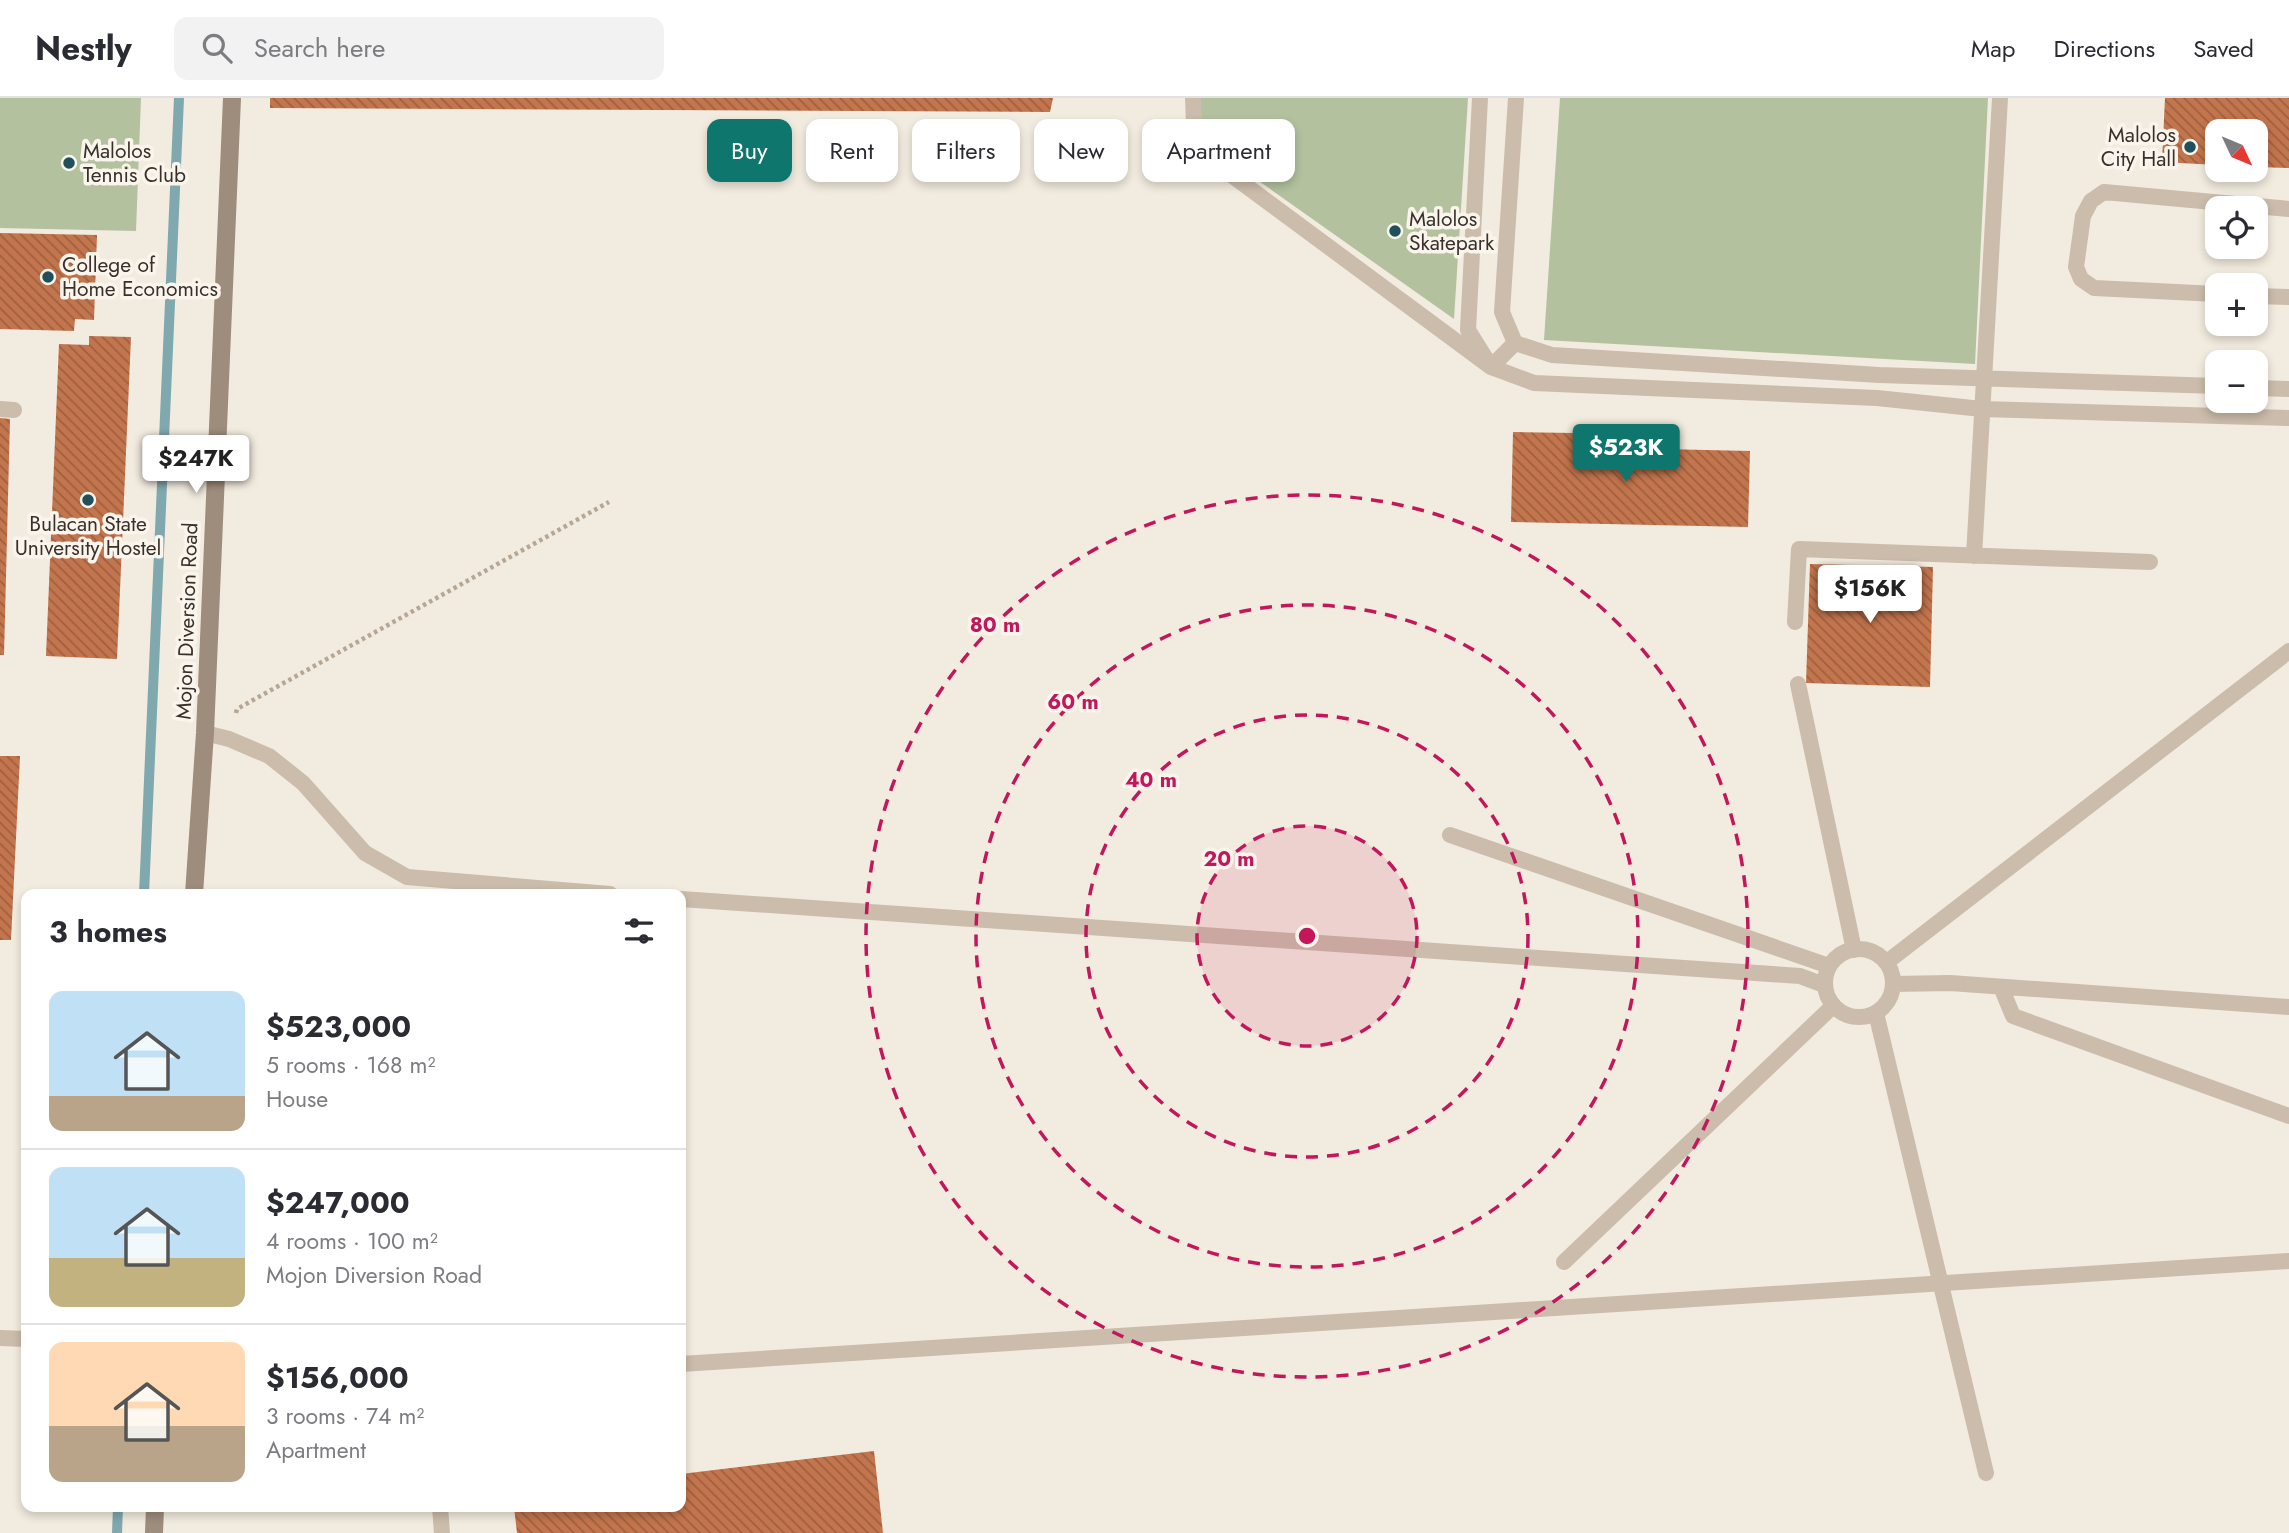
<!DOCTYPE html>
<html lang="en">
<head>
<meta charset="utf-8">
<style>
	:root { --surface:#fff; --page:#f2f2f3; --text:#2b2b33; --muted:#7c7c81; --line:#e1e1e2; --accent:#0f766e }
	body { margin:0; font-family:Jost,sans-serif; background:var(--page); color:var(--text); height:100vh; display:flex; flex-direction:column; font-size:26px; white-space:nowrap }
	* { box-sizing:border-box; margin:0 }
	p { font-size:23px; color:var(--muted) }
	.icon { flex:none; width:38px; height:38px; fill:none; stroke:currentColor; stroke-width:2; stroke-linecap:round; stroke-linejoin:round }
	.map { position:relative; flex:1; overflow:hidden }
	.side { position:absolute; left:21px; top:791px; width:665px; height:623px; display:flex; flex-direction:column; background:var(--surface); border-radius:14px; box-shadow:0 4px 10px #0003 }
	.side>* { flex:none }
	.guide { position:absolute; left:707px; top:21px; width:665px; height:63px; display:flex; gap:14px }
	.needle { width:46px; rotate:134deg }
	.buttons { position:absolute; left:2205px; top:21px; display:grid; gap:14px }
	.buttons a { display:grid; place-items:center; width:63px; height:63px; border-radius:14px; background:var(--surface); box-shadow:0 4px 10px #0003; font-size:35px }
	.price { position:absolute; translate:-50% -60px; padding:0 16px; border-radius:7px; background:#fff; color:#222; font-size:23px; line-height:46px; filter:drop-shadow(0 2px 4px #0008) }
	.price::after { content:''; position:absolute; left:50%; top:42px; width:21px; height:16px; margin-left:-10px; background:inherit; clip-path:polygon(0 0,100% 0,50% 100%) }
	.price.on { background:var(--accent); color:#fff }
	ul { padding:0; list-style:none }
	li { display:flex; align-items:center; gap:21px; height:175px; padding:0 28px }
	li+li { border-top:2px solid var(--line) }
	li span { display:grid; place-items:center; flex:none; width:196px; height:140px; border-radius:14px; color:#555 }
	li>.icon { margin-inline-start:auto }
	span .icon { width:84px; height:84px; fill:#fffc; stroke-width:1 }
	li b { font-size:30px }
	h2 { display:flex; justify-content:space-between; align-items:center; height:84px; padding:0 28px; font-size:30px }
	.chip { padding:0 24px; border-radius:14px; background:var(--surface); box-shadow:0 4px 10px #0003; font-size:24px; line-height:63px }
	.chip.on { background:var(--accent); color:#fff }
	header { display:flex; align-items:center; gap:42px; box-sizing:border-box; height:98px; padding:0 35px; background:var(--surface); border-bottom:2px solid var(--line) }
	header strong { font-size:33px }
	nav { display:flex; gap:38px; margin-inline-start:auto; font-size:24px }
	.search { width:490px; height:63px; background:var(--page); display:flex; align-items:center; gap:18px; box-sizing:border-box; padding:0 24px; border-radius:14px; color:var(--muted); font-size:26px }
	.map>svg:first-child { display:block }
</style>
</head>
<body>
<header>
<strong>Nestly</strong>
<div class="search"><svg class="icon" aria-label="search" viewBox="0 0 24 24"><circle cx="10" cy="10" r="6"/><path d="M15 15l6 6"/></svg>Search here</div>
<nav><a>Map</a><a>Directions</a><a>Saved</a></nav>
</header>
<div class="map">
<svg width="2289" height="1435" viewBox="0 0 2289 1435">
	<defs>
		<pattern id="building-back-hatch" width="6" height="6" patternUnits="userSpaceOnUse" patternTransform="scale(1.75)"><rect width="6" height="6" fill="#c3754d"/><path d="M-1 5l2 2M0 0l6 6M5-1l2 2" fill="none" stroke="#9f6040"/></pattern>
	</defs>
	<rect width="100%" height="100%" fill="#f2ebdf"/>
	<path fill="#b3c19f" d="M0 0H141L136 133 0 130Z
		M1196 0H1468L1454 221 1205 45 1195 28Z
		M1560 0H1988L1975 266 1544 242Z"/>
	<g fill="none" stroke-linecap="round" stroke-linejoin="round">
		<path stroke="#7fa8af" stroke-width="10" d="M144 796 179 0
			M117 1435 118 1409"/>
	</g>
	<path fill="url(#building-back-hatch)" d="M270 0H1053L1050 14 270 10Z
		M2165 0H2289V70L2256 69V33H2217V67L2162 64Z
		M0 135 97 137 94 222 75 221 74 233 0 231Z
		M89 238 131 239 117 561 46 558 59 246 89 247Z
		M0 320 10 321 4 557H0Z
		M1513 334 1574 335V349L1750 353 1748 429 1511 424Z
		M1810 466 1933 469 1930 589 1806 585Z
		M0 658H20L11 842H0Z
		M874 1353 883 1435H517L514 1409H681V1376Z"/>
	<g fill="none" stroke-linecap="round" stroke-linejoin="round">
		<path stroke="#b6a795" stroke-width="4.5" stroke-dasharray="3.5 3.5" stroke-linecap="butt" d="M236 615 237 611 609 404"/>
		<path stroke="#cbbcab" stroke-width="16" d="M1193 0 1195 50 1491 269 1515 245
			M1480 0 1468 232 1491 269 1534 285 1877 300 1982 311 2289 320
			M1516 0 1502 214 1515 245 1552 257 1879 277 2217 288
			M2217 196 2094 190 2081 181 2076 169 2083 118 2091 103 2104 94 2289 111
			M2256 198 2289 199
			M2256 290 2289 291
			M0 311 14 312
			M1974 458 2000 0
			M1795 524 1799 451 2150 464
			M1798 586 1854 852
			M205 635 229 641 269 658 303 685 365 755 407 779 610 796
			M1450 737 1829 868
			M681 801 1800 878 1824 887
			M1825 885a34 34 0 1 1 68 0a34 34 0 1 1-68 0Z
			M1887 864 2289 553
			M1893 886 1950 885 2289 909
			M2001 889 2013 918 2289 1018
			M1876 915 1986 1375
			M1564 1164 1833 908
			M0 1240 26 1241
			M681 1266 2289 1163
			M440 1409 442 1435"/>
		<path stroke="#9e8c7c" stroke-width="18" d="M194 796 205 635 232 0
			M154 1435 155 1409"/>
	</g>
	<circle cx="1307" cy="838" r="110" fill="#c2185b" fill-opacity=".12"/>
	<g fill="none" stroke="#c2185b" stroke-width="3.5" stroke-dasharray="12 9">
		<circle cx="1307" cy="838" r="110"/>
		<circle cx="1307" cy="838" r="221"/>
		<circle cx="1307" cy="838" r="331"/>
		<circle cx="1307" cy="838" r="441"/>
	</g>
	<g fill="#205059" stroke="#faf5ec" stroke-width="2.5">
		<circle cx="2190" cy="49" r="7"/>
		<circle cx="69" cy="65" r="7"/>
		<circle cx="1395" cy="133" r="7"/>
		<circle cx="48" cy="179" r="7"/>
		<circle cx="88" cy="402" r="7"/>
	</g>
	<g text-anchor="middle" stroke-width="7" stroke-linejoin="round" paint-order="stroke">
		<g font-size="21" fill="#39302a" stroke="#faf5ec" text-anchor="start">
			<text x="2176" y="44" text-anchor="end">Malolos<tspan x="2176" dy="24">City Hall</tspan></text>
			<text x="83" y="60">Malolos<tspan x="83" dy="24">Tennis Club</tspan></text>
			<text x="1409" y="128">Malolos<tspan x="1409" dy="24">Skatepark</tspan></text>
			<text x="62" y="174">College of<tspan x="62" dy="24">Home Economics</tspan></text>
			<text x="88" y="433" text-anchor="middle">Bulacan State<tspan x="88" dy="24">University Hostel</tspan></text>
		</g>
		<g font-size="21" fill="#39302a" stroke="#faf5ec">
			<text transform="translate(187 523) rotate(-88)" y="7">Mojon Diversion Road</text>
		</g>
	</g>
	<circle cx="1307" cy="838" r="10" fill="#c2185b" stroke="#faf5ec" stroke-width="3.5"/>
	<g font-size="21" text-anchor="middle" font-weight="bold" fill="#c2185b" stroke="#faf5ec" stroke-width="7" stroke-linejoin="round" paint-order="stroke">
		<text x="995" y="534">80 m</text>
		<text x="1073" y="611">60 m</text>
		<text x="1151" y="689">40 m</text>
		<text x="1229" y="768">20 m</text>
	</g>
</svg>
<div class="buttons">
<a><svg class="needle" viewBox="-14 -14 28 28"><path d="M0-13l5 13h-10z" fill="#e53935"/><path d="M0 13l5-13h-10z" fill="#7c7c81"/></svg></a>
<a><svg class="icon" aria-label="locate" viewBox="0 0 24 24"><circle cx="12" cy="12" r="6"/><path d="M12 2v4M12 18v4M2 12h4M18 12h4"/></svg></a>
<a>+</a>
<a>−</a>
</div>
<b class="price on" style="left:1626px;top:386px">$523K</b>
<b class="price" style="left:196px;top:397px">$247K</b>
<b class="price" style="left:1870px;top:527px">$156K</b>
<div class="guide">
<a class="chip on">Buy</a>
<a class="chip">Rent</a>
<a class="chip">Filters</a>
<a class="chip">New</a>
<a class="chip">Apartment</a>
</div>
<section class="side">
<h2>3 homes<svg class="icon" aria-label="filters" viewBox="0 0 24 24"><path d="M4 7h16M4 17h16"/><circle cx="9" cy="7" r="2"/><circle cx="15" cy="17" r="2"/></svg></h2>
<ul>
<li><span style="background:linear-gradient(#bfe0f5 75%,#b9a48a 0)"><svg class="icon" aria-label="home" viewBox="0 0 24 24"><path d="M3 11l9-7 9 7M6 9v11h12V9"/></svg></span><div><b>$523,000</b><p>5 rooms · 168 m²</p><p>House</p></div></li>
<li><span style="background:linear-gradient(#bfe0f5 65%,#c2b280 0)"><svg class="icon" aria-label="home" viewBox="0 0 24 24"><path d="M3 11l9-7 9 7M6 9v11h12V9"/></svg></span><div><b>$247,000</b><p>4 rooms · 100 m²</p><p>Mojon Diversion Road</p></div></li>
<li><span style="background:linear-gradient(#ffd9b3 60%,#b9a48a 0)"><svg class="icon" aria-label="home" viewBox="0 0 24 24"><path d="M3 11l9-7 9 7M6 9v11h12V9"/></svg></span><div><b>$156,000</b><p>3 rooms · 74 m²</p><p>Apartment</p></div></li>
</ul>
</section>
</div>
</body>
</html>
